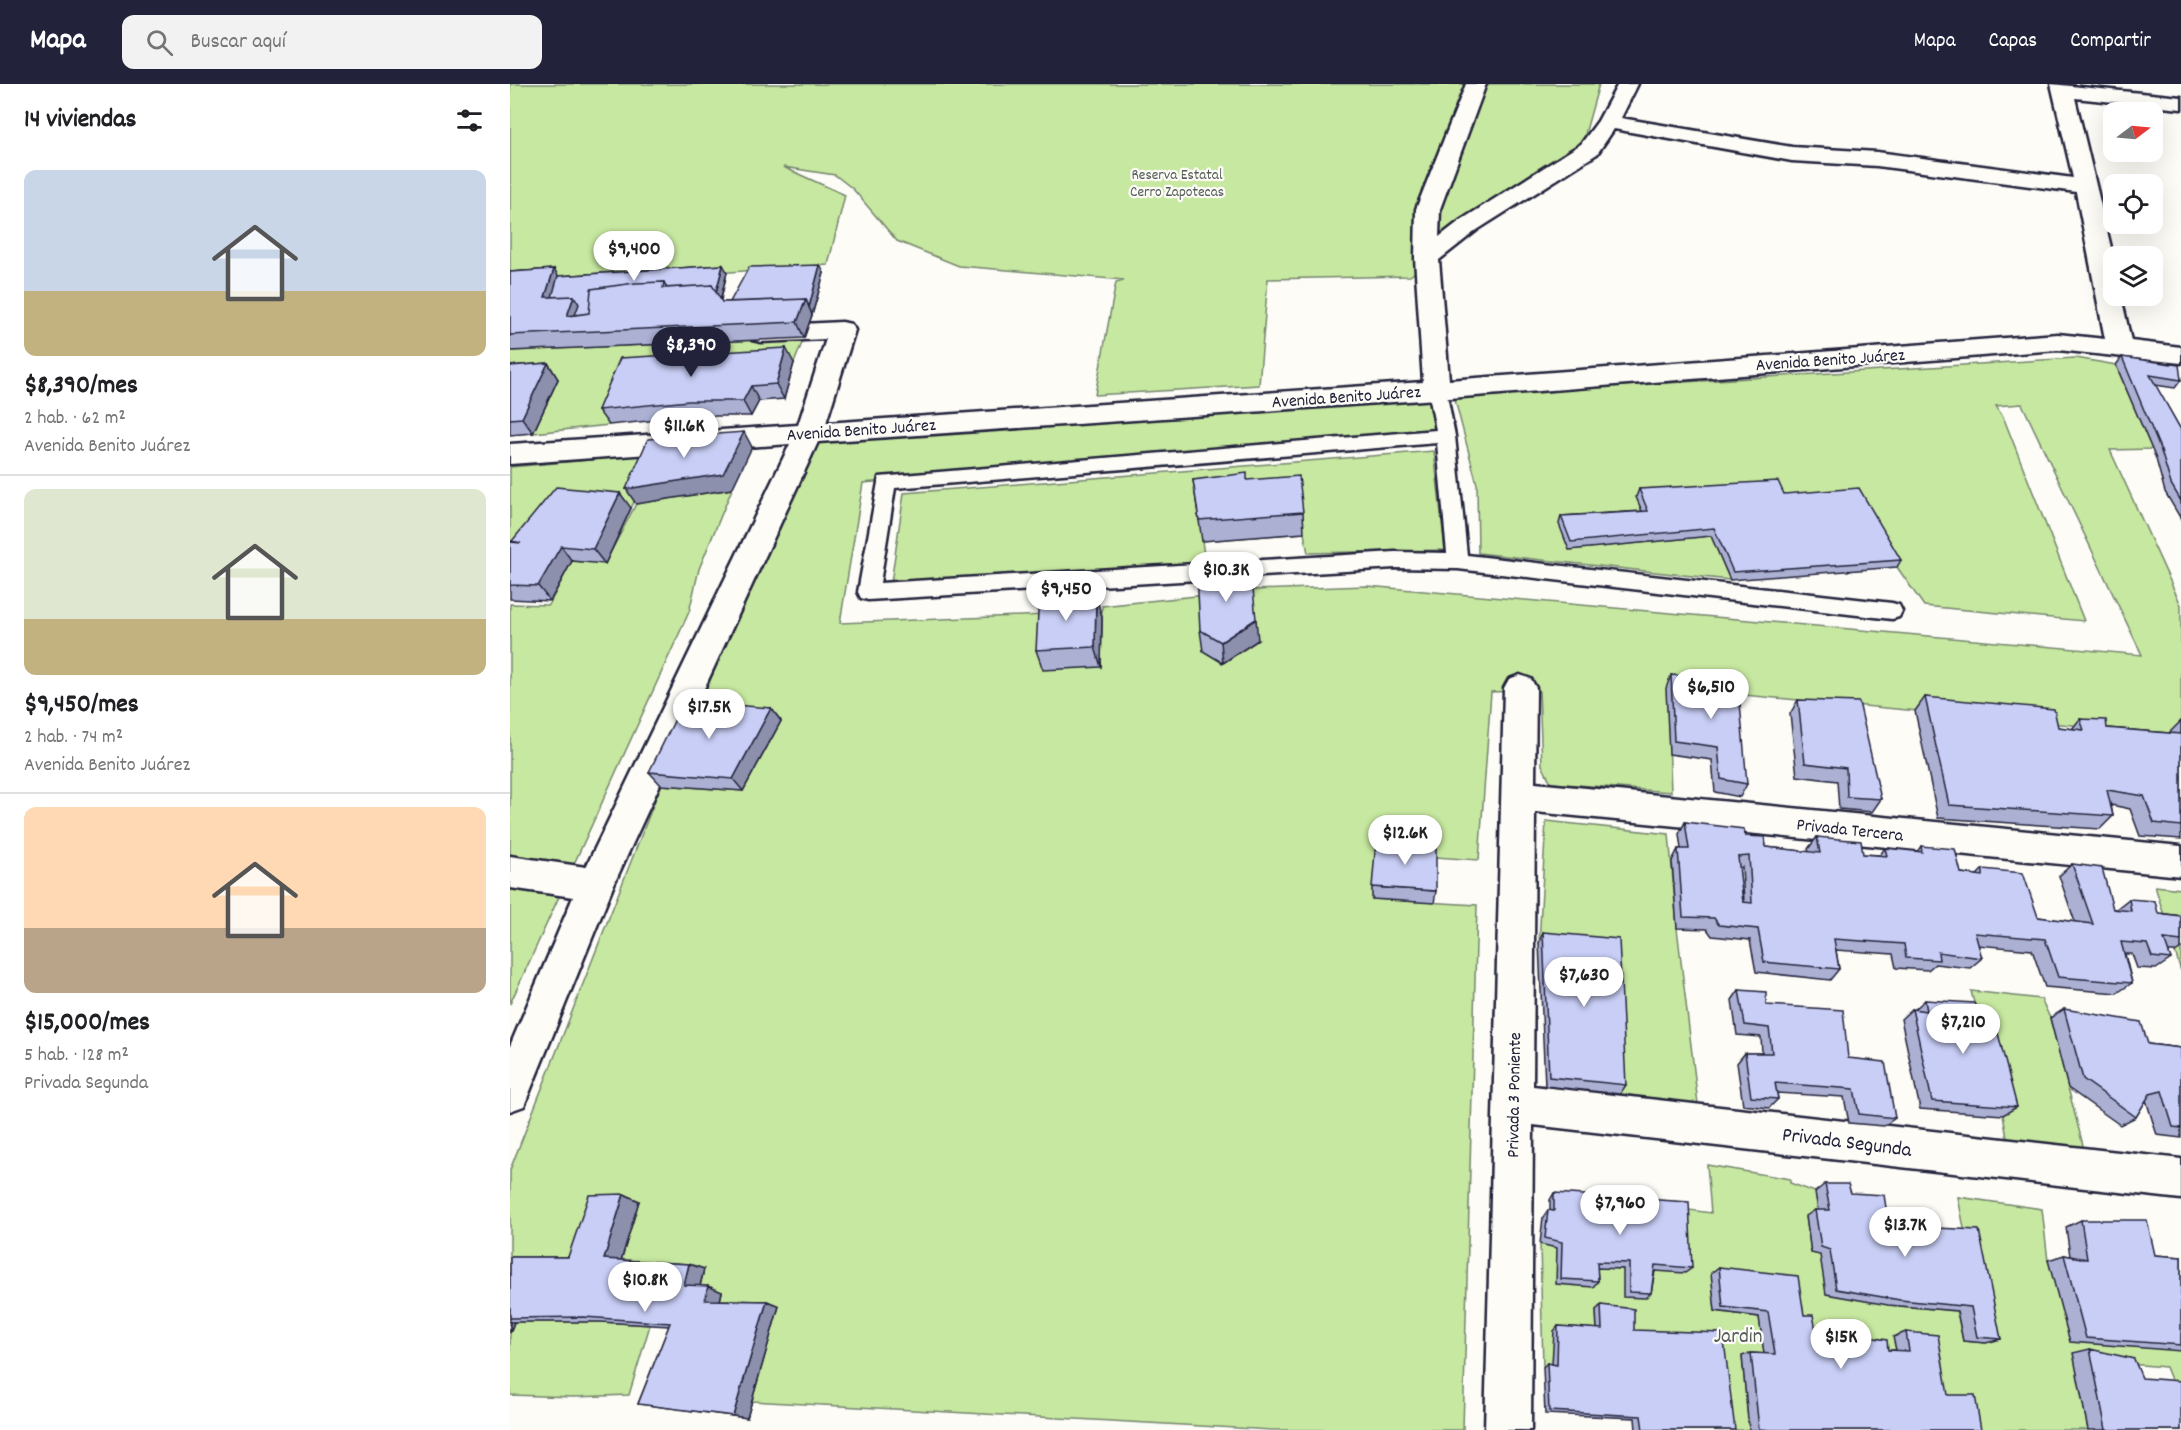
<!DOCTYPE html>
<html lang="es">
<head>
<meta charset="utf-8">
<style>
	:root { --surface:#fff; --page:#f2f2f2; --text:#202124; --muted:#757577; --line:#e0e0e0; --accent:#22223b }
	body { margin:0; font-family:Dekko,sans-serif; background:var(--page); color:var(--text); height:100vh; display:flex; flex-direction:column; font-size:22px; white-space:nowrap }
	* { box-sizing:border-box; margin:0 }
	p { font-size:20px; color:var(--muted) }
	.icon { flex:none; width:33px; height:33px; fill:none; stroke:currentColor; stroke-width:2; stroke-linecap:round; stroke-linejoin:round }
	.map { position:relative; flex:1; overflow:hidden }
	.panel { display:flex; flex-direction:column; background:var(--surface); width:510px }
	.panel>* { flex:none }
	.needle { width:39px; rotate:74deg }
	.buttons { position:absolute; left:1593px; top:18px; display:grid; gap:12px }
	.buttons a { display:grid; place-items:center; width:60px; height:60px; border-radius:12px; background:var(--surface); box-shadow:0 6px 24px #0002; font-size:30px }
	.price { position:absolute; translate:-50% -51px; padding:0 14px; border-radius:21px; background:#fff; color:#222; font-size:20px; line-height:39px; filter:drop-shadow(0 2px 3px #0008) }
	.price::after { content:''; position:absolute; left:50%; top:36px; width:18px; height:14px; margin-left:-9px; background:inherit; clip-path:polygon(0 0,100% 0,50% 100%) }
	.price.current { background:var(--accent); color:#fff }
	ul { padding:0; list-style:none }
	li { display:grid; align-content:center; gap:12px; height:318px; padding:0 24px }
	li+li { border-top:2px solid var(--line) }
	li span { display:grid; place-items:center; height:186px; border-radius:12px; color:#555 }
	li>.icon { margin-inline-start:auto }
	span .icon { width:108px; height:108px; fill:#fffc; stroke-width:1 }
	li b { font-size:26px }
	h2 { display:flex; justify-content:space-between; align-items:center; height:72px; padding:0 24px; font-size:26px }
	header { display:flex; align-items:center; gap:36px; box-sizing:border-box; height:84px; padding:0 30px; background:var(--accent); color:#fff }
	header strong { font-size:28px }
	nav { display:flex; gap:33px; margin-inline-start:auto; font-size:21px }
	.search { width:420px; height:54px; background:var(--page); display:flex; align-items:center; gap:15px; box-sizing:border-box; padding:0 21px; border-radius:12px; color:var(--muted); font-size:22px }
	main { display:flex; flex:1; min-height:0 }
	.map>svg:first-child { display:block }
</style>
</head>
<body>
<header>
<strong>Mapa</strong>
<div class="search"><svg class="icon" aria-label="search" viewBox="0 0 24 24"><circle cx="10" cy="10" r="6"/><path d="M15 15l6 6"/></svg>Buscar aquí</div>
<nav><a>Mapa</a><a>Capas</a><a>Compartir</a></nav>
</header>
<main>
<section class="panel">
<h2>14 viviendas<svg class="icon" aria-label="filters" viewBox="0 0 24 24"><path d="M4 7h16M4 17h16"/><circle cx="9" cy="7" r="2"/><circle cx="15" cy="17" r="2"/></svg></h2>
<ul>
<li><span style="background:linear-gradient(#c9d6e8 65%,#c2b280 0)"><svg class="icon" aria-label="home" viewBox="0 0 24 24"><path d="M3 11l9-7 9 7M6 9v11h12V9"/></svg></span><div><b>$8,390/mes</b><p>2 hab. · 62 m²</p><p>Avenida Benito Juárez</p></div></li>
<li><span style="background:linear-gradient(#dfe7d0 70%,#c2b280 0)"><svg class="icon" aria-label="home" viewBox="0 0 24 24"><path d="M3 11l9-7 9 7M6 9v11h12V9"/></svg></span><div><b>$9,450/mes</b><p>2 hab. · 74 m²</p><p>Avenida Benito Juárez</p></div></li>
<li><span style="background:linear-gradient(#ffd9b3 65%,#b9a48a 0)"><svg class="icon" aria-label="home" viewBox="0 0 24 24"><path d="M3 11l9-7 9 7M6 9v11h12V9"/></svg></span><div><b>$15,000/mes</b><p>5 hab. · 128 m²</p><p>Privada Segunda</p></div></li>
</ul>
</section>
<div class="map">
<svg width="1671" height="1346" viewBox="0 0 1671 1346">
	<rect width="100%" height="100%" fill="#fdfcf7"/>
	<filter id="ink" filterUnits="userSpaceOnUse"><feTurbulence type="fractalNoise" baseFrequency=".0167" numOctaves="2"/><feDisplacementMap in="SourceGraphic" scale="12" xChannelSelector="R" yChannelSelector="G"/><feConvolveMatrix kernelMatrix="1 2 1 2 8 2 1 2 1" color-interpolation-filters="sRGB"/></filter>
	<g filter="url(#ink)">
		<path fill="#c7e8a0" stroke="#74856e" stroke-width="1.5" d="M0 0H1089L1070 68 900 192 758 195 749 301 585 311 606 198 614 196 449 182 387 157 343 105 325 91 273 83 335 111 318 181 0 204Z
			M294 254 284 279 119 290 99 341 23 349 48 295 0 298V267Z
			M1566 274 1606 281 1642 365 1600 366 1671 521V651L1157 604 1161 708 1041 699 1032 681 1029 606 981 608 969 776 925 773 862 815 967 821 953 1346H762L241 1317 209 1221 189 1206 193 1185 110 1180 128 1117 74 1179 0 1178V1086L151 701 233 707 270 638 185 631 304 354 920 306 928 348 353 399 330 539 536 531 591 583 592 522 743 506 857 502 1632 571 1512 320 1486 322 1494 335 1574 537 1414 522 1387 483 1127 413 1135 434 1059 466 1201 452 1220 496 968 469 967 400 944 312Z
			M924 367 935 466 798 469 794 449 692 457 695 478 381 499 394 409Z
			M148 370 121 424 0 471V383Z
			M222 405 189 485 179 528 0 920V520L39 521 62 477 95 479 126 420Z
			M1036 737 1159 750 1167 844 1188 1020 1110 1010 1104 866 1029 859Z
			M1645 802 1671 805V887Z
			M1461 907 1531 915 1540 934 1576 1073 1499 1065 1493 1031Z
			M1197 1081 1280 1095V1099L1305 1108 1310 1133H1296L1301 1169 1310 1171 1378 1221 1447 1227 1453 1257 1476 1259 1448 1113 1532 1125 1538 1177 1671 1266V1321L1656 1283 1606 1279 1564 1269 1578 1346H1456L1387 1271 1328 1254 1330 1261 1297 1260 1202 1189 1205 1227 1249 1233 1255 1274 1232 1273 1239 1346H1216L1118 1251 1086 1226 1087 1249 1042 1285 1033 1283 1030 1160 1047 1164 1081 1183 1139 1187 1172 1125 1201 1129Z
			M4 1238H91L140 1241 119 1311 64 1313 0 1311V1249Z"/>
		<g fill="none" stroke-linecap="round" stroke-linejoin="round">
			<g stroke="#22223b" stroke-width="5">
				<path id="service" d="M927 300 936 306 945 352 957 471 1382 519 1389 521 1392 527 1389 533 1382 535 948 485 885 484 358 516 351 514 348 508 369 393 926 346 918 306ZM927 359 937 469 885 468 370 499 385 404Z"/>
			</g>
			<g stroke="#22223b" stroke-width="5">
				<path id="minor" d="M956 0H976L930 125 929 153 951 136 1071 60 1088 37 1108 0H1128L1111 34 1282 63 1367 68 1563 94 1541 0 1671 13V25L1565 14 1604 176V212H1611L1621 257 1671 263V279L1548 266 927 315 308 358 104 800 14 1022 0 1027V962L63 813 0 804V772L76 783 280 360 0 380V360L288 341 316 255 251 258 242 256 238 250 242 244 251 242 332 238 341 240 345 246 316 339 913 298 905 174 906 125ZM1104 45 1282 77 1367 82 1566 108 1595 255 1548 250 939 296 929 176 967 146 1087 70Z
					M1010 591 1021 595 1026 604 1025 699 1671 762V792L1025 728 1023 1002 1671 1075V1115L1023 1041 1021 1346H975L994 604 999 595Z"/>
			</g>
			<use href="#service" fill="#fdfcf7" fill-rule="evenodd"/>
			<use href="#minor" fill="#fdfcf7" fill-rule="evenodd"/>
		</g>
		<path fill="#acb1d4" stroke="#22223b" stroke-width="1.5" fill-rule="evenodd" d="M213 181 217 188 211 216 212 218H220L314 189 302 231 294 254 0 267V188L44 185 48 192Z
			M1612 273 1671 296 1665 304 1645 301 1671 346V435L1655 408 1646 375 1606 281Z
			M38 279 48 295 23 349 0 351V282Z
			M284 279 274 315 249 317 241 332H188L99 341 88 326Z
			M683 396H737L793 428 794 449 692 457Z
			M1129 405 1274 410 1391 476 1387 483 1220 496 1201 452 1059 466 1049 440 1051 432 1132 427 1126 413Z
			M121 424 95 480 62 477 40 517 0 515V458L3 459 2 457Z
			M546 508 548 514 592 533 591 583 533 586 526 566Z
			M690 546 748 556 713 579 693 567Z
			M1161 591 1237 700 1230 713 1205 708 1202 676 1159 670 1156 604Z
			M1415 613 1548 643 1562 645 1570 635 1597 644 1659 649 1671 637V755L1630 752 1620 725 1601 721 1603 732 1590 745 1428 734 1405 627Z
			M1288 616 1371 715 1362 728 1329 725 1327 697 1287 692 1280 630Z
			M261 624 271 637 233 707 151 701 139 688Z
			M1175 738 1235 752 1256 763 1299 768 1298 765 1307 753 1353 770 1370 771 1375 764 1407 768 1411 762 1451 789 1467 791 1473 785 1528 833 1565 838 1549 792 1562 780 1603 825H1606L1619 815 1648 829 1671 832V864L1665 868H1658L1661 875 1646 885 1627 884 1622 870H1615L1622 899 1607 909 1535 903 1522 866 1468 861 1472 874 1460 884 1425 880 1418 886 1386 884 1383 870 1326 866 1329 885 1320 896 1246 888 1240 856 1202 852 1197 845 1167 844 1162 777 1168 765H1171L1169 750ZM1232 783 1234 818H1233L1229 784Z
			M862 803 926 807 924 819 862 815Z
			M1033 848 1116 1001 1110 1010 1035 1002 1029 859Z
			M1229 906 1256 921 1338 974 1385 1034 1374 1042 1339 1039 1334 1013 1267 1009 1268 1015 1259 1024 1233 1021 1227 979 1235 969H1252L1251 953 1227 951 1222 916Z
			M1415 916 1507 1023 1493 1031 1410 1025 1391 935 1402 925 1404 926Z
			M1554 925 1638 960 1671 964V1054L1647 1051 1636 1016 1626 1033 1610 1041 1558 1004 1540 934Z
			M1315 1100 1341 1109 1379 1143 1391 1145 1390 1138 1402 1132 1426 1144 1491 1255 1476 1259 1453 1257 1447 1227 1378 1221 1316 1210 1310 1171 1301 1169 1296 1132 1305 1126H1308L1305 1108Z
			M1044 1109 1182 1184 1175 1189 1145 1187 1141 1209 1135 1214 1113 1213V1185L1087 1184 1088 1197 1083 1203 1046 1200 1047 1164 1030 1160 1033 1133 1038 1126 1040 1127V1116Z
			M114 1110 129 1117 111 1176 179 1180 194 1185 190 1202 212 1208 210 1216 257 1217 269 1222 237 1334 128 1320 159 1242 91 1238H4L0 1249V1173H58Z
			M1571 1136 1645 1171 1671 1173V1267L1560 1258 1538 1176 1554 1171 1560 1172 1556 1143Z
			M1209 1183 1294 1231 1308 1256 1328 1257 1327 1254 1339 1250 1378 1266H1386L1383 1253 1396 1248 1438 1311 1471 1346H1239L1232 1272 1241 1269 1254 1270 1249 1233 1205 1227 1201 1189Z
			M1091 1221 1124 1246 1225 1346H1126L1125 1334 1035 1330 1033 1283 1037 1279 1042 1280 1044 1247 1048 1242 1087 1245 1086 1226Z
			M1580 1265 1632 1294 1671 1346H1578L1563 1269Z"/>
		<path fill="#8c90ac" stroke="#22223b" stroke-width="1.5" d="M213 181 217 188 210 217 206 209Z
			M310 181 314 189 302 231 299 223Z
			M44 185 53 200 40 221 35 213Z
			M64 212 89 244 57 232Z
			M296 215 302 231 294 254 287 238Z
			M276 264 284 279 274 315 266 300Z
			M38 279 48 295 23 349 12 334Z
			M241 302 249 317 241 332 233 317Z
			M234 348 242 363 222 405 126 420 116 405Z
			M110 409 121 424 95 480 83 465Z
			M51 462 62 477 40 517 28 502Z
			M586 512 592 533 591 583 585 563Z
			M746 535 748 556 713 579 711 558Z
			M261 624 271 637 233 707 223 695Z
			M114 1110 129 1117 110 1180 94 1175Z
			M179 1180 194 1185 189 1206 174 1201Z
			M198 1202 212 1208 209 1221 195 1216Z
			M257 1217 269 1222 237 1334 223 1332Z
			M0 1238H4L0 1249Z"/>
		<path fill="#c8cef6" stroke="#22223b" stroke-width="1.5" fill-rule="evenodd" d="M213 181 206 208 202 201 157 204 154 198 125 199 81 205 79 229 65 231 69 220 64 212 42 213 48 192Z
			M310 181 299 223 296 215 220 218 239 183Z
			M44 185 35 213 64 212 57 232 79 229 81 205 125 199 154 198 153 204 202 201 212 218 296 215 287 238 0 251V188Z
			M276 264 266 300 241 302 233 317H179L88 326 110 274Z
			M1612 273 1669 281 1671 296 1640 291 1671 346V417L1661 400 1651 367Z
			M38 279 12 334 0 335V282Z
			M234 348 213 390 116 405 138 355Z
			M737 389V396L789 392 793 428 689 436 683 396Z
			M1268 397 1274 410 1349 404 1391 476 1223 488 1204 444 1061 458 1051 432 1138 427 1129 405Z
			M46 403 110 409 83 465 51 462 28 502 0 501V458L11 459 2 457Z
			M741 485 746 535 711 558 690 546 687 490Z
			M546 508V514L586 512 585 563 526 566 529 510Z
			M1161 591 1228 596 1237 700 1211 695 1208 663 1164 657Z
			M1415 613 1544 625 1548 643 1574 646 1570 635 1596 636 1597 644 1671 650V742L1644 739 1634 712 1597 706 1603 732 1439 721Z
			M1288 616 1349 618 1371 715 1337 713 1336 684 1295 679Z
			M174 617 261 624 223 695 139 688Z
			M1175 738 1234 745 1235 752 1255 753 1256 763 1310 769 1307 753 1351 757 1353 770 1377 772 1375 764 1412 768 1411 762 1445 765 1451 789 1473 792V785L1513 789 1528 833 1583 840 1562 780 1592 784 1603 825 1621 827 1619 815 1645 817 1648 829 1671 832V857L1654 855 1661 875 1642 873 1637 860 1611 858 1622 899 1548 893 1535 855 1465 849 1472 874 1428 868 1429 876 1396 874 1394 860 1324 855 1329 885 1254 878 1248 845 1209 841 1204 834 1173 833 1168 765H1179ZM1239 772 1242 819 1233 818 1228 773Z
			M866 756 926 761V807L862 803Z
			M1033 848 1109 855 1116 1001 1039 993Z
			M1229 906 1256 908V921L1333 926 1338 974 1375 978 1385 1034 1349 1030 1344 1005 1265 999 1268 1015 1241 1013 1235 969H1262L1259 944 1235 941Z
			M1415 916 1464 919 1469 929 1483 930 1507 1023 1422 1017 1402 925 1417 927Z
			M1554 925 1631 938 1638 960 1671 964V1044L1663 1043 1652 1007 1640 1010 1626 1033 1573 995Z
			M1315 1100H1338L1341 1109 1374 1111 1379 1143 1404 1146 1402 1132 1422 1134 1426 1144 1469 1146 1491 1255 1467 1253 1461 1223 1390 1216 1326 1205 1320 1166 1311 1163 1305 1126H1320Z
			M1044 1109 1179 1118 1182 1184 1145 1181 1141 1209 1119 1208V1179L1087 1178 1088 1197 1051 1195 1052 1158 1035 1154 1038 1126 1044 1127Z
			M114 1110 94 1175 179 1180 174 1201 198 1202 195 1216 257 1217 223 1332 128 1320 160 1239 74 1233 0 1234V1173H58L79 1111Z
			M1571 1136H1637L1645 1171 1671 1173V1261L1576 1254 1554 1171 1577 1175Z
			M1209 1183 1288 1192 1294 1231H1303L1308 1256 1341 1257 1339 1250 1377 1256 1378 1266 1399 1267 1396 1248 1428 1251 1438 1311H1465L1471 1346H1261L1249 1345 1241 1269 1265 1270 1258 1228 1213 1223Z
			M1091 1221 1124 1225V1246L1213 1249 1225 1346H1133L1131 1332 1039 1327 1037 1279 1047 1281 1048 1242 1092 1245Z
			M1580 1265 1624 1275 1632 1294 1671 1297V1346H1596Z"/>
	</g>
	<g text-anchor="middle" stroke-width="4.5" stroke-linejoin="round" paint-order="stroke">
		<g font-size="15" fill="#545d59" stroke="#fdfcf7">
			<text x="667" y="95">Reserva Estatal<tspan x="667" dy="17">Cerro Zapotecas</tspan></text>
		</g>
		<g font-size="18" fill="#22223b" stroke="#fdfcf7">
			<text transform="translate(1320 275) rotate(-4)" y="6">Avenida Benito Juárez</text>
			<text transform="translate(836 312) rotate(-4)" y="6">Avenida Benito Juárez</text>
			<text transform="translate(351 345) rotate(-4)" y="6">Avenida Benito Juárez</text>
			<text transform="translate(1340 745) rotate(6)" y="6">Privada Tercera</text>
			<text transform="translate(1003 1011) rotate(-89)" y="6">Privada 3 Poniente</text>
		</g>
		<g font-size="21" fill="#22223b" stroke="#fdfcf7">
			<text transform="translate(1337 1057) rotate(7)" y="7">Privada Segunda</text>
		</g>
		<g font-size="21" fill="#545d59" stroke="#fdfcf7">
			<text x="1228" y="1258">Jardin</text>
		</g>
	</g>
</svg>
<div class="buttons">
<a><svg class="needle" viewBox="-14 -14 28 28"><path d="M0-13l5 13h-10z" fill="#e53935"/><path d="M0 13l5-13h-10z" fill="#757577"/></svg></a>
<a><svg class="icon" aria-label="locate" viewBox="0 0 24 24"><circle cx="12" cy="12" r="6"/><path d="M12 2v4M12 18v4M2 12h4M18 12h4"/></svg></a>
<a><svg class="icon" aria-label="layers" viewBox="0 0 24 24"><path d="M12 4l9 5-9 5-9-5zM3 14l9 5 9-5"/></svg></a>
</div>
<b class="price" style="left:124px;top:198px">$9,400</b>
<b class="price current" style="left:181px;top:294px">$8,390</b>
<b class="price" style="left:174px;top:375px">$11.6K</b>
<b class="price" style="left:716px;top:519px">$10.3K</b>
<b class="price" style="left:556px;top:538px">$9,450</b>
<b class="price" style="left:1201px;top:636px">$6,510</b>
<b class="price" style="left:199px;top:656px">$17.5K</b>
<b class="price" style="left:895px;top:782px">$12.6K</b>
<b class="price" style="left:1074px;top:924px">$7,630</b>
<b class="price" style="left:1453px;top:971px">$7,210</b>
<b class="price" style="left:1110px;top:1152px">$7,960</b>
<b class="price" style="left:1395px;top:1174px">$13.7K</b>
<b class="price" style="left:135px;top:1229px">$10.8K</b>
<b class="price" style="left:1331px;top:1286px">$15K</b>
</div>
</main>
</body>
</html>
